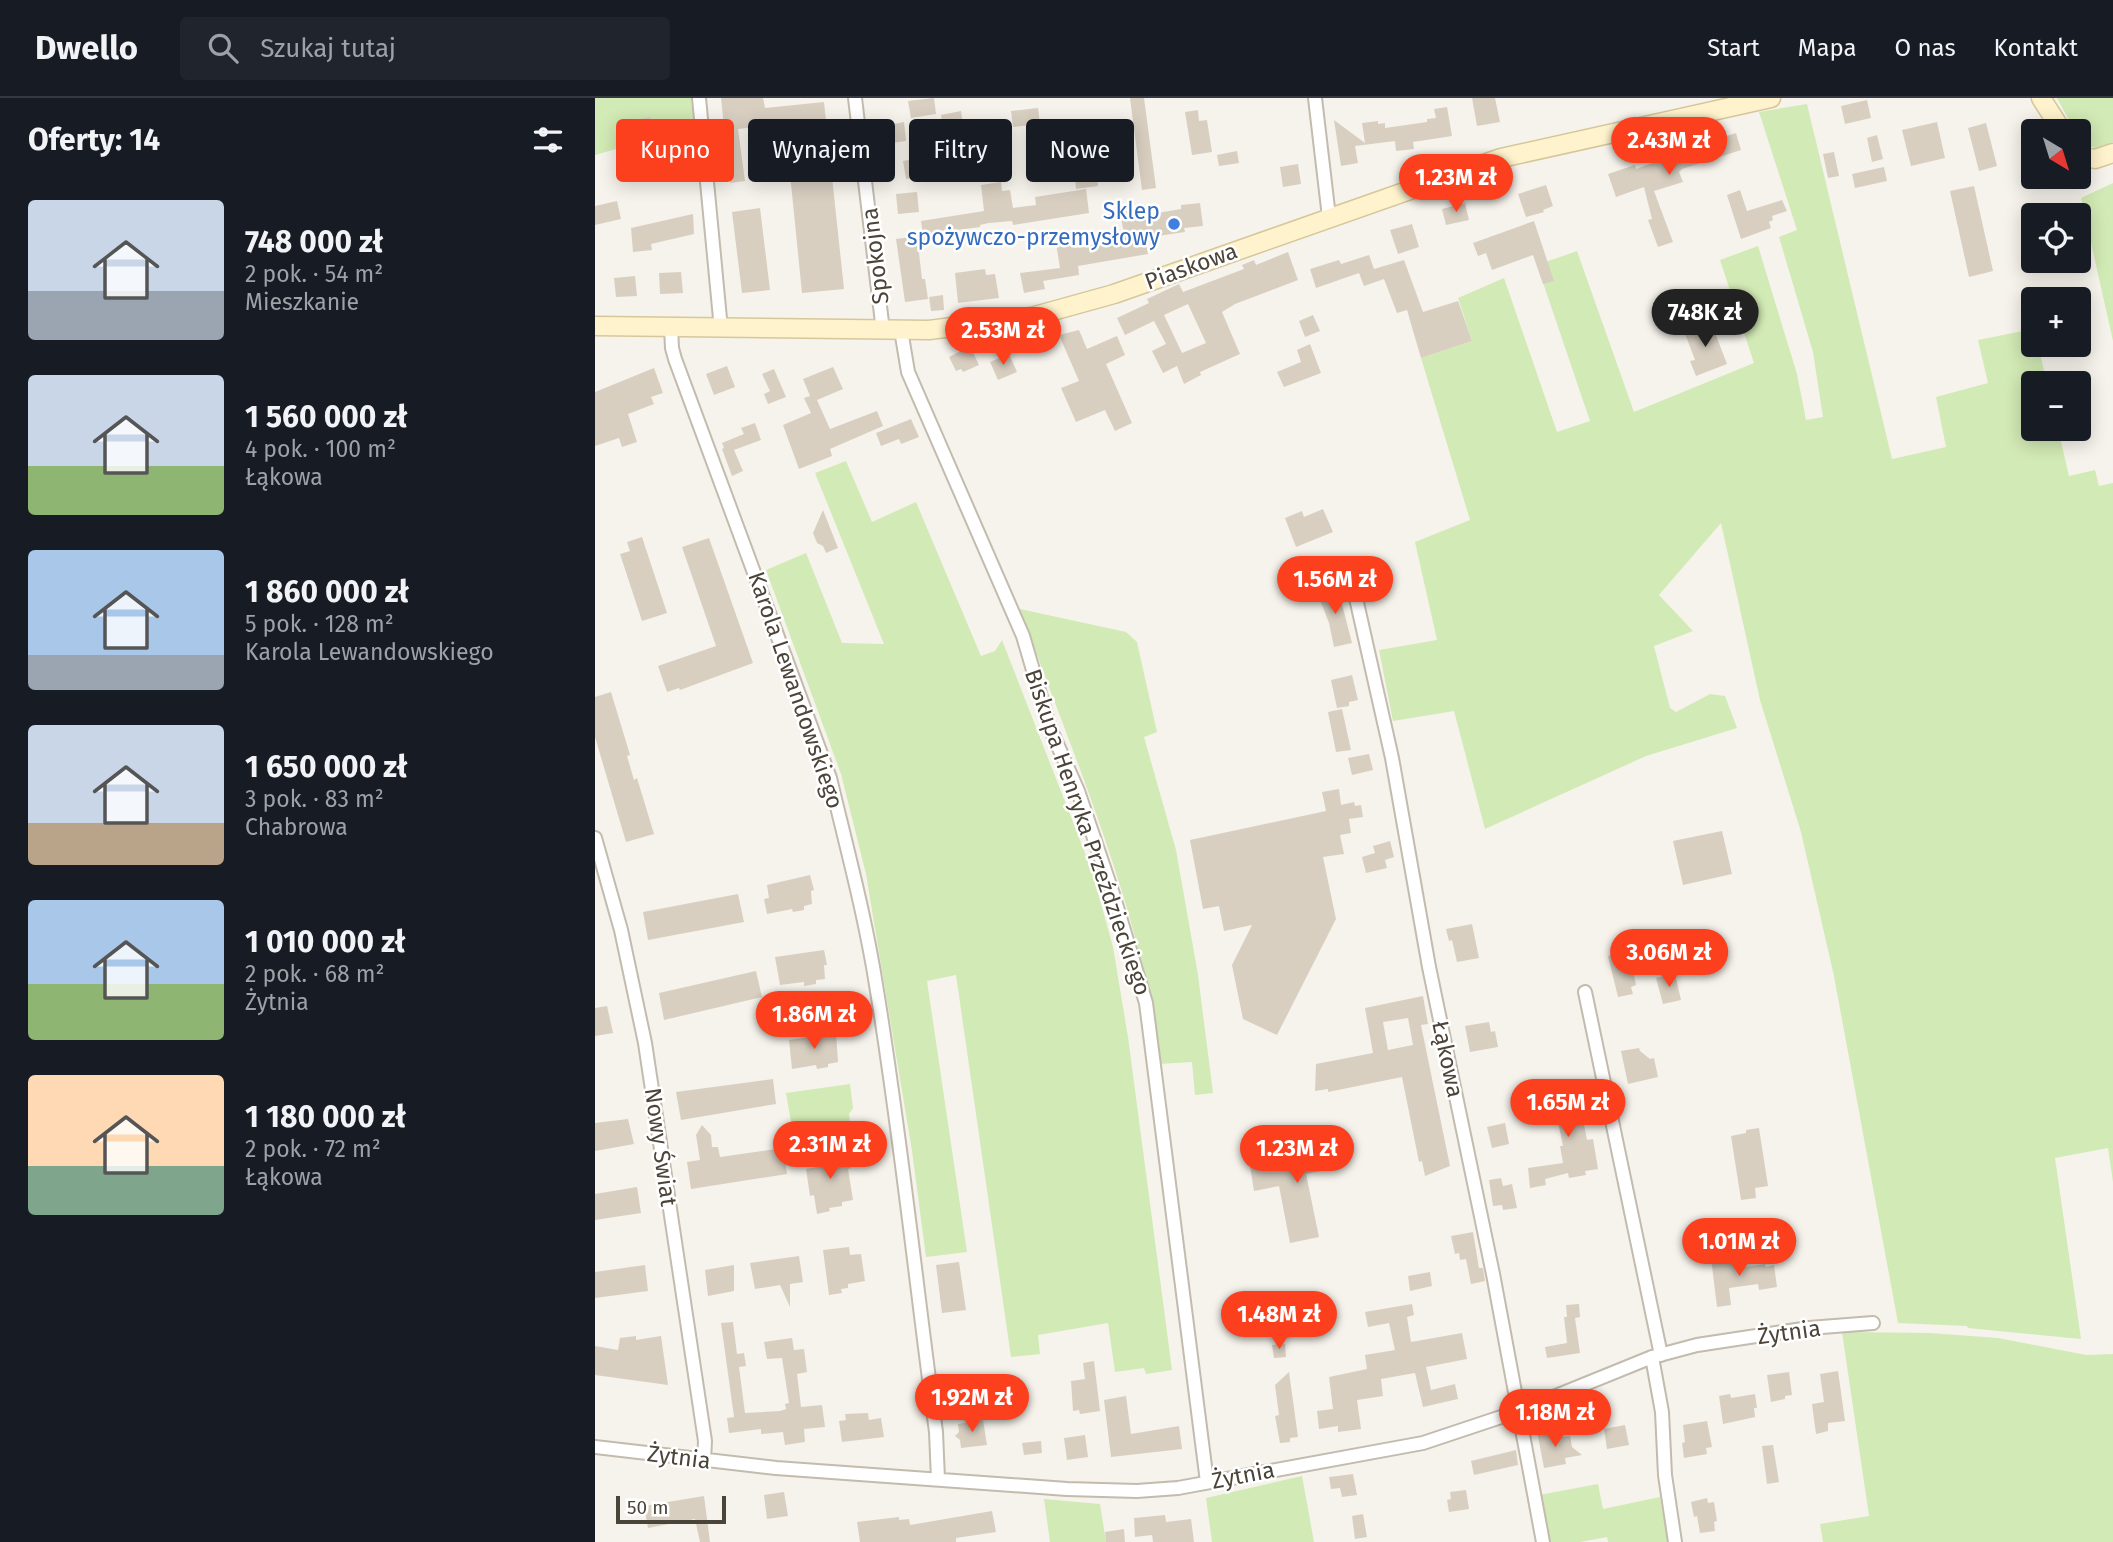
<!DOCTYPE html>
<html lang="pl">
<head>
<meta charset="utf-8">
<style>
	:root { --surface:#171b24; --page:#20242c; --text:#f1f3f6; --muted:#9ea1a6; --line:#363941; --accent:#fc3f1d }
	body { margin:0; font-family:"Fira Sans",sans-serif; background:var(--page); color:var(--text); height:100vh; display:flex; flex-direction:column; font-size:26px; white-space:nowrap }
	* { box-sizing:border-box; margin:0 }
	p { font-size:23px; color:var(--muted) }
	.icon { flex:none; width:38px; height:38px; fill:none; stroke:currentColor; stroke-width:2; stroke-linecap:round; stroke-linejoin:round }
	.map { position:relative; flex:1; overflow:hidden }
	.sheet { display:flex; flex-direction:column; background:var(--surface); width:595px }
	.sheet>* { flex:none }
	.banner { position:absolute; left:21px; top:21px; width:665px; height:63px; display:flex; gap:14px }
	.needle { width:46px; rotate:142deg }
	.tools { position:absolute; left:1426px; top:21px; display:grid; gap:14px }
	.tools a { display:grid; place-items:center; width:70px; height:70px; border-radius:7px; background:var(--surface); box-shadow:0 4px 18px #0003; font-size:35px }
	.scale { position:absolute; left:21px; bottom:18px; width:110px; box-sizing:border-box; padding-left:7px; border:4px solid #4b4439; border-top:0; font-size:19px; line-height:24px; white-space:nowrap; color:#4b4439; -webkit-text-stroke:5px #fff; paint-order:stroke }
	.price { position:absolute; translate:-50% -60px; padding:0 16px; border-radius:24px; background:var(--accent); color:#fff; font-size:23px; line-height:46px; filter:drop-shadow(0 2px 4px #0008) }
	.price::after { content:''; position:absolute; left:50%; top:42px; width:21px; height:16px; margin-left:-10px; background:inherit; clip-path:polygon(0 0,100% 0,50% 100%) }
	.price.selected { background:#222; color:#fff }
	ul { padding:0; list-style:none }
	li { display:flex; align-items:center; gap:21px; height:175px; padding:0 28px }
	li span { display:grid; place-items:center; flex:none; width:196px; height:140px; border-radius:7px; color:#555 }
	li>.icon { margin-inline-start:auto }
	span .icon { width:84px; height:84px; fill:#fffc; stroke-width:1 }
	li b { font-size:30px }
	h2 { display:flex; justify-content:space-between; align-items:center; height:84px; padding:0 28px; font-size:30px }
	.tag { padding:0 24px; border-radius:7px; background:var(--surface); box-shadow:0 4px 18px #0003; font-size:24px; line-height:63px }
	.tag.selected { background:var(--accent); color:#fff }
	header { display:flex; align-items:center; gap:42px; box-sizing:border-box; height:98px; padding:0 35px; background:var(--surface); border-bottom:2px solid var(--line) }
	header strong { font-size:33px }
	nav { display:flex; gap:38px; margin-inline-start:auto; font-size:24px }
	.search { width:490px; height:63px; background:var(--page); display:flex; align-items:center; gap:18px; box-sizing:border-box; padding:0 24px; border-radius:7px; color:var(--muted); font-size:26px }
	main { display:flex; flex:1; min-height:0 }
	.map>svg:first-child { display:block }
</style>
</head>
<body>
<header>
<strong>Dwello</strong>
<div class="search"><svg class="icon" aria-label="search" viewBox="0 0 24 24"><circle cx="10" cy="10" r="6"/><path d="M15 15l6 6"/></svg>Szukaj tutaj</div>
<nav><a>Start</a><a>Mapa</a><a>O nas</a><a>Kontakt</a></nav>
</header>
<main>
<section class="sheet">
<h2>Oferty: 14<svg class="icon" aria-label="filters" viewBox="0 0 24 24"><path d="M4 7h16M4 17h16"/><circle cx="9" cy="7" r="2"/><circle cx="15" cy="17" r="2"/></svg></h2>
<ul>
<li><span style="background:linear-gradient(#c9d6e8 65%,#9aa5b1 0)"><svg class="icon" aria-label="home" viewBox="0 0 24 24"><path d="M3 11l9-7 9 7M6 9v11h12V9"/></svg></span><div><b>748 000 zł</b><p>2 pok. · 54 m²</p><p>Mieszkanie</p></div></li>
<li><span style="background:linear-gradient(#c9d6e8 65%,#8fb573 0)"><svg class="icon" aria-label="home" viewBox="0 0 24 24"><path d="M3 11l9-7 9 7M6 9v11h12V9"/></svg></span><div><b>1 560 000 zł</b><p>4 pok. · 100 m²</p><p>Łąkowa</p></div></li>
<li><span style="background:linear-gradient(#a9c7e8 75%,#9aa5b1 0)"><svg class="icon" aria-label="home" viewBox="0 0 24 24"><path d="M3 11l9-7 9 7M6 9v11h12V9"/></svg></span><div><b>1 860 000 zł</b><p>5 pok. · 128 m²</p><p>Karola Lewandowskiego</p></div></li>
<li><span style="background:linear-gradient(#c9d6e8 70%,#b9a48a 0)"><svg class="icon" aria-label="home" viewBox="0 0 24 24"><path d="M3 11l9-7 9 7M6 9v11h12V9"/></svg></span><div><b>1 650 000 zł</b><p>3 pok. · 83 m²</p><p>Chabrowa</p></div></li>
<li><span style="background:linear-gradient(#a9c7e8 60%,#8fb573 0)"><svg class="icon" aria-label="home" viewBox="0 0 24 24"><path d="M3 11l9-7 9 7M6 9v11h12V9"/></svg></span><div><b>1 010 000 zł</b><p>2 pok. · 68 m²</p><p>Żytnia</p></div></li>
<li><span style="background:linear-gradient(#ffd9b3 65%,#7fa58c 0)"><svg class="icon" aria-label="home" viewBox="0 0 24 24"><path d="M3 11l9-7 9 7M6 9v11h12V9"/></svg></span><div><b>1 180 000 zł</b><p>2 pok. · 72 m²</p><p>Łąkowa</p></div></li>
</ul>
</section>
<div class="map">
<svg width="1518" height="1444" viewBox="0 0 1518 1444">
	<rect width="100%" height="100%" fill="#f6f3ec"/>
	<path fill="#d2eab5" d="M0 0H96L99 29 0 57Z
		M1462 0H1518V44L1500 50 1486 44 1484 33H1480Z
		M1212 6 1297 361 1351 349 1341 299 1393 285 1383 242 1438 231V247H1443L1452 285H1438V331H1463L1474 378 1500 372 1504 388 1518 385V1084L1513 1050 1460 1060 1486 1241 1373 1230 1372 1228 1303 1225 1239 878 1206 734 1165 602 1126 425 1064 497 1098 533 1059 548 1075 610 1081 614 1115 596 1130 598 1142 630 1051 658 890 731 859 613 798 623 784 552 842 542 820 444 875 422 826 260 877 243 863 200 909 180 962 334 995 323 942 167 982 153 1039 314 1159 265 1125 162 1163 148 1202 276 1211 322 1228 319 1218 254 1184 139 1202 132 1164 14Z
		M1518 85V243L1486 100Z
		M251 363 277 424 321 404 386 558 400 553 407 542 497 773 518 849 533 939 577 1272 551 1276 549 1270 520 1274 513 1225 443 1237 445 1256 416 1259 361 877 332 883 372 1154 331 1159 317 1053 271 776 246 676 171 472 211 455 247 545 289 546 220 375Z
		M425 511 531 534 542 544 562 634 549 639 581 752 603 877 618 995 600 997 597 964 564 966C560 940 558 913 552 887 523 758 470 635 425 511Z
		M255 986 258 1010 254 1016 257 1045 201 1053 191 995Z
		M1247 1234 1335 1235 1403 1240 1491 1257 1518 1256V1444H1228L1225 1426 1274 1418Z
		M707 1378 719 1444H617L611 1400Z
		M1003 1386 1008 1411 1065 1399 1073 1444H1013L1012 1439 985 1444H952L944 1397Z
		M449 1401 505 1406 511 1444H455Z"/>
	<path fill="#d8cfc1" fill-rule="evenodd" d="M126 0H168L170 10 229 4 249 191 207 195 190 26 143 31 150 83 135 85Z
		M339 0 341 16 316 20 313 3Z
		M535 0H549L561 90 547 92Z
		M877 0H900L905 24 882 28Z
		M1272 2 1276 20 1250 26 1246 8Z
		M852 9 857 38 818 44 819 51 801 53 800 43 760 48 763 65 746 68 739 22 770 45 767 25 783 23V26L790 25V30L832 24V21L841 20 839 11Z
		M443 10 445 26 418 29 416 13Z
		M603 12 604 23 612 22 617 54 597 57 590 14Z
		M366 13 369 33 350 37 346 17Z
		M55 19 67 57 56 60 46 21Z
		M309 24 311 43 297 45 294 27Z
		M1342 24 1350 60 1316 68 1307 32Z
		M1391 25 1402 68 1384 73 1373 30Z
		M1141 35 1146 52 1087 71 1084 74 1088 84 1059 93 1078 144 1063 149 1053 122 1057 121 1049 89 1021 99 1013 76 1040 67 1041 71 1097 50 1095 44 1118 37 1119 42Z
		M1282 37 1288 61 1277 64 1272 40Z
		M642 53 644 65 624 68 622 57Z
		M1239 54 1244 78 1233 80 1228 56Z
		M325 60 328 79 311 81 308 63Z
		M703 66 706 86 688 89 685 69Z
		M501 67 503 88 481 91 479 69Z
		M1289 69 1292 83 1260 90 1257 76Z
		M406 84 407 93 415 92 418 110 441 107 440 99 491 91 494 115 418 127 417 123 394 125 385 127V129L339 135 340 142 329 144 326 123 389 113 386 87Z
		M951 87 958 108 948 112 949 114 931 119 923 96Z
		M1379 88 1398 173 1374 179 1355 93Z
		M1145 92 1152 113 1187 102 1192 113 1177 118 1178 122 1174 124 1176 130 1146 141 1132 97Z
		M322 94 324 114 303 116 301 96Z
		M22 103 26 121 0 127V108Z
		M605 105 608 128 589 130 590 134 556 139 557 144 551 145 553 156 483 168 484 177 448 183 450 191 429 195 425 175 465 170 461 145 478 142 480 150 530 141 525 114 550 109 551 117 586 111V107Z
		M870 105 874 122 851 127 847 111Z
		M165 110 175 192 147 195 137 114Z
		M98 116 99 136 56 146 57 152 38 154 36 130Z
		M939 123 959 183 948 186 938 157 897 172 891 155 883 158 878 145Z
		M817 126 824 149 803 156 795 132Z
		M322 138 327 181H330L333 201 310 204 301 141Z
		M693 154 703 182 640 206 627 214 645 256 605 274 606 277 589 286 582 268 568 275 557 253 571 246 559 223 530 237 522 220 554 205 552 201 584 186 588 194 649 171 647 167 659 162 661 167ZM593 206 611 245 587 255 569 217Z
		M774 157 779 171 809 162 828 214 863 203 877 243 826 260 812 212 802 215 789 181 769 188 764 175 721 190 715 171 744 162 746 166Z
		M390 171 391 177 400 176 404 200 363 205 360 175Z
		M86 174 88 195 65 196 64 175Z
		M40 178 42 198 21 199 19 180Z
		M348 197 349 212 336 213 334 199Z
		M718 217 725 233 710 239 704 223Z
		M1112 224 1113 229 1117 227 1132 266 1101 278 1095 263 1100 262 1089 233Z
		M484 232 492 251 522 238 530 257 511 266 537 325 520 333 510 312 481 324 466 290 484 283 464 237Z
		M715 246 726 275 689 289 682 274 706 264 702 252Z
		M375 248 384 267 368 274 366 271 361 273 354 259Z
		M414 256 422 274 403 282 395 264Z
		M132 268 140 289 119 297 111 276Z
		M238 269 248 291 222 302 235 331 282 313 288 328 235 351 237 358 204 371 188 327 216 315 209 300 215 298 208 281Z
		M59 270 68 295 56 299 59 306 33 316 42 344 27 349 24 340 0 348V294Z
		M179 271 191 299 173 306 169 296 175 293 167 276Z
		M316 321 324 339 306 346 304 341 286 348 281 335Z
		M160 325 166 342 139 352 148 373 137 378 127 351 129 350 127 345 149 336 146 330Z
		M728 411 738 434 701 449 690 420 707 413 709 419Z
		M228 412 243 450 231 455 228 448 222 445 218 435Z
		M47 439 72 515 47 523 25 456 35 453 32 444Z
		M114 440 158 565 85 592 84 590 72 594 63 568 121 548 87 449Z
		M742 487 757 545 739 549 734 525 722 494Z
		M757 577 763 602 754 604V608L742 610 736 582Z
		M16 594 35 657 32 658 39 682 42 680 59 736 31 744 0 639V599Z
		M747 611 756 652 741 654 733 614Z
		M774 656 778 672 757 677 753 660Z
		M744 691 746 707 759 704 760 708 766 707 768 719 754 721 756 735 745 737 749 756 728 759 741 821 682 937 648 921 637 867 657 827 629 833 624 808 608 811 595 742 731 713 727 694Z
		M1127 733 1137 776 1088 787 1078 743Z
		M795 743 799 759 790 762 792 770 771 775 767 759 780 755 778 748Z
		M215 777 219 792 216 793 217 806 209 808V812L198 814 197 811 172 816 169 801 174 800 172 787Z
		M143 796 149 824 53 842 48 814Z
		M877 826 884 860 862 864 857 842 854 843 851 831Z
		M229 852 232 867H229L230 881 221 882V886L209 888V884L185 887 180 859Z
		M1034 853 1041 887 1036 889 1038 896 1023 899 1013 858Z
		M161 873 167 899 69 922 64 895Z
		M1080 876 1086 902 1068 906 1061 880Z
		M828 898 833 926 826 927 855 1068 830 1078 827 1063 824 1064 807 979 733 994V991L720 993 721 966 778 955 770 910ZM813 920 818 947 793 952 788 924Z
		M12 908 18 935 0 938V910Z
		M894 924 896 934 900 933 903 949 875 954 870 928Z
		M241 935 243 964 233 966V969L222 971 221 967 197 971 194 942Z
		M1044 950 1045 953 1055 961 1059 960 1063 979 1033 986 1026 953Z
		M178 981 181 1006 86 1022 81 994Z
		M980 984 982 993 987 992 991 1010 986 1011 992 1042 998 1041 1003 1071 990 1073 991 1077 974 1080 973 1075 950 1081 951 1087 935 1090 933 1070 968 1065 965 1048H968L956 989Z
		M33 1021 39 1046 0 1053V1025Z
		M910 1025 914 1046 897 1050 892 1029Z
		M107 1027 116 1037 117 1049H123L125 1059 188 1050 192 1076 96 1091 92 1064 105 1062 101 1037Z
		M1164 1030 1173 1088 1160 1090 1161 1100 1146 1102 1136 1038 1151 1035V1032Z
		M738 1045 739 1051 750 1049 753 1061 742 1063 743 1070 711 1076 724 1139 695 1145 684 1088 659 1093 655 1068 668 1065 667 1062Z
		M253 1053 256 1070 253 1071 258 1102 247 1104V1108L234 1110 235 1113 222 1116 219 1097 215 1098 211 1071 222 1069 221 1058Z
		M906 1080 908 1088 917 1086 922 1110 908 1112 907 1107 898 1108 894 1082Z
		M42 1089 46 1115 0 1122V1096Z
		M878 1134 884 1170H888L890 1183 876 1186 871 1161 865 1162 864 1155 860 1156 856 1138Z
		M254 1149 255 1157 266 1156 270 1183 253 1186V1190L246 1191 247 1195 234 1197 228 1152Z
		M204 1158 208 1184 195 1186V1209L185 1187 160 1191 155 1165Z
		M1133 1158 1134 1165 1143 1164 1144 1170 1170 1166 1171 1169 1179 1167 1182 1189 1164 1192 1163 1186 1134 1190 1136 1207 1122 1209 1116 1160Z
		M364 1164 371 1212 347 1215 341 1167Z
		M50 1167 53 1193 0 1200V1174Z
		M139 1167V1193L113 1198 110 1172Z
		M835 1174 837 1188 815 1193 813 1178Z
		M817 1206 819 1217 812 1219 816 1244 867 1235 872 1261 831 1269 836 1292 860 1286 863 1301 828 1309 820 1275 786 1281 788 1298 762 1302 766 1331 743 1334V1328L724 1331 722 1313 738 1311 734 1279 772 1271 770 1257 800 1252 794 1225 773 1229 770 1214Z
		M984 1206 985 1219 980 1220 985 1255 952 1260 950 1249 972 1245 969 1219H972L971 1207Z
		M138 1224 142 1256 149 1255 151 1268 144 1269 150 1315 185 1313 191 1311 190 1306 194 1305 187 1260 172 1261 169 1244 197 1240 199 1252 209 1251 212 1274 202 1276 206 1309 227 1307 230 1329 209 1331 210 1344 190 1347 188 1334 166 1336V1331L134 1335 132 1320 139 1319 126 1225Z
		M707 1224 709 1238 689 1240 688 1226Z
		M41 1238V1242L66 1238 73 1287 0 1277V1248L23 1252 25 1240Z
		M690 1246 691 1259 679 1260 677 1247Z
		M499 1263 505 1313 485 1316 484 1312 478 1313 476 1283 490 1281 488 1265Z
		M1243 1273 1250 1323 1233 1325V1333L1221 1336 1217 1306 1229 1304 1225 1276Z
		M694 1274 703 1339 695 1340V1344L685 1345 680 1318 684 1317 680 1287Z
		M1194 1274 1197 1297 1190 1298V1301L1176 1304 1172 1277Z
		M1135 1296 1136 1300 1160 1296 1162 1310H1159L1160 1319 1128 1326 1124 1298Z
		M531 1298 536 1336 584 1328 587 1351 516 1359 509 1302Z
		M273 1315 274 1322 286 1320 289 1339 247 1344 244 1323 251 1322 250 1316Z
		M388 1322 392 1347 366 1350 365 1342 360 1338 364 1334 363 1326Z
		M1112 1323 1117 1349 1111 1350 1112 1356 1089 1360 1087 1345 1090 1344 1088 1327Z
		M1030 1327 1034 1347 1012 1351 1009 1331Z
		M954 1332V1336L965 1334 966 1339 975 1338 977 1349 987 1357 970 1360 971 1366 949 1370 942 1333Z
		M490 1337 493 1359 472 1362 469 1340Z
		M446 1343 447 1355 429 1357 427 1345Z
		M1178 1347 1184 1384 1172 1386 1167 1348Z
		M921 1352 923 1367 879 1377 876 1363Z
		M758 1376 762 1397 747 1399 745 1390 736 1391 734 1379Z
		M871 1392 874 1411 854 1414 852 1402 856 1401 855 1394Z
		M189 1394 193 1418 172 1421 169 1397Z
		M109 1398 115 1444H105L100 1421 53 1430 49 1408Z
		M1112 1400 1113 1405 1119 1404 1122 1423 1119 1424 1120 1433 1105 1435 1102 1418 1099 1419 1096 1404Z
		M397 1413 401 1434 361 1440V1444H265L262 1424 304 1419V1422L314 1421 315 1427Z
		M768 1416 772 1439 760 1441 757 1418Z
		M570 1417 571 1424 596 1421 599 1444H558L557 1437 540 1439 539 1420Z
		M529 1431 530 1444H511L510 1434Z"/>
	<g fill="none" stroke-linecap="round" stroke-linejoin="round">
		<g stroke="#c2bbae" stroke-width="16">
			<path id="street" d="M104 0 126 231
				M260 0 288 233
				M720 0 734 119
				M1460 82 1465 79
				M76 229 77 250 80 261 235 680C252 751 271 821 282 893 306 1039 321 1187 341 1334L343 1381
				M306 232 313 274 428 538 455 630 483 693 518 796 551 905 612 1384
				M756 478 797 660 834 869 898 1176 948 1444
				M0 740 26 832 50 945 110 1343 109 1362
				M990 894 1066 1257
				M1057 1259 1067 1314 1070 1377 1080 1444
				M0 1349 181 1370 472 1391 542 1393 583 1390 828 1345 924 1313 1057 1259 1102 1247 1214 1230 1278 1225"/>
		</g>
		<g stroke="#d6c79b" stroke-width="21">
			<path id="secondary" d="M1446 0 1467 33
				M1484 58 1500 61 1518 55
				M0 228 334 232 436 219 519 196 906 60 1176 0"/>
		</g>
		<use href="#street" stroke="#fff" stroke-width="12"/>
		<use href="#secondary" stroke="#fff3cd" stroke-width="18"/>
	</g>
	<circle fill="#3f7fe0" stroke="#fff" stroke-width="2.5" cx="579" cy="126" r="7"/>
	<g text-anchor="middle" stroke-width="5" stroke-linejoin="round" paint-order="stroke">
		<g font-size="23" fill="#366cbe" stroke="#fff" text-anchor="end">
			<text x="565" y="121">Sklep<tspan x="565" dy="26">spożywczo-przemysłowy</tspan></text>
		</g>
		<g font-size="23" fill="#4b4439" stroke="#fff">
			<text transform="translate(280 158) rotate(-97)" y="8">Spokojna</text>
			<text transform="translate(596 168) rotate(-20)" y="8">Piaskowa</text>
			<text transform="translate(201 592) rotate(71)" y="8">Karola Lewandowskiego</text>
			<text transform="translate(493 734) rotate(71)" y="8">Biskupa Henryka Przeździeckiego</text>
			<text transform="translate(853 961) rotate(78)" y="8">Łąkowa</text>
			<text transform="translate(66 1049) rotate(82)" y="8">Nowy Świat</text>
			<text transform="translate(1194 1234) rotate(-8)" y="8">Żytnia</text>
			<text transform="translate(84 1359) rotate(7)" y="8">Żytnia</text>
			<text transform="translate(648 1377) rotate(-11)" y="8">Żytnia</text>
		</g>
	</g>
</svg>
<div class="tools">
<a><svg class="needle" viewBox="-14 -14 28 28"><path d="M0-13l5 13h-10z" fill="#e53935"/><path d="M0 13l5-13h-10z" fill="#9ea1a6"/></svg></a>
<a><svg class="icon" aria-label="locate" viewBox="0 0 24 24"><circle cx="12" cy="12" r="6"/><path d="M12 2v4M12 18v4M2 12h4M18 12h4"/></svg></a>
<a>+</a>
<a>−</a>
</div>
<div class="scale">50 m</div>
<b class="price" style="left:1074px;top:79px">2.43M zł</b>
<b class="price" style="left:861px;top:116px">1.23M zł</b>
<b class="price selected" style="left:1110px;top:251px">748K zł</b>
<b class="price" style="left:408px;top:269px">2.53M zł</b>
<b class="price" style="left:740px;top:518px">1.56M zł</b>
<b class="price" style="left:1074px;top:891px">3.06M zł</b>
<b class="price" style="left:219px;top:953px">1.86M zł</b>
<b class="price" style="left:973px;top:1041px">1.65M zł</b>
<b class="price" style="left:235px;top:1083px">2.31M zł</b>
<b class="price" style="left:702px;top:1087px">1.23M zł</b>
<b class="price" style="left:1144px;top:1180px">1.01M zł</b>
<b class="price" style="left:684px;top:1253px">1.48M zł</b>
<b class="price" style="left:377px;top:1336px">1.92M zł</b>
<b class="price" style="left:960px;top:1351px">1.18M zł</b>
<div class="banner">
<a class="tag selected">Kupno</a>
<a class="tag">Wynajem</a>
<a class="tag">Filtry</a>
<a class="tag">Nowe</a>
</div>
</div>
</main>
</body>
</html>
